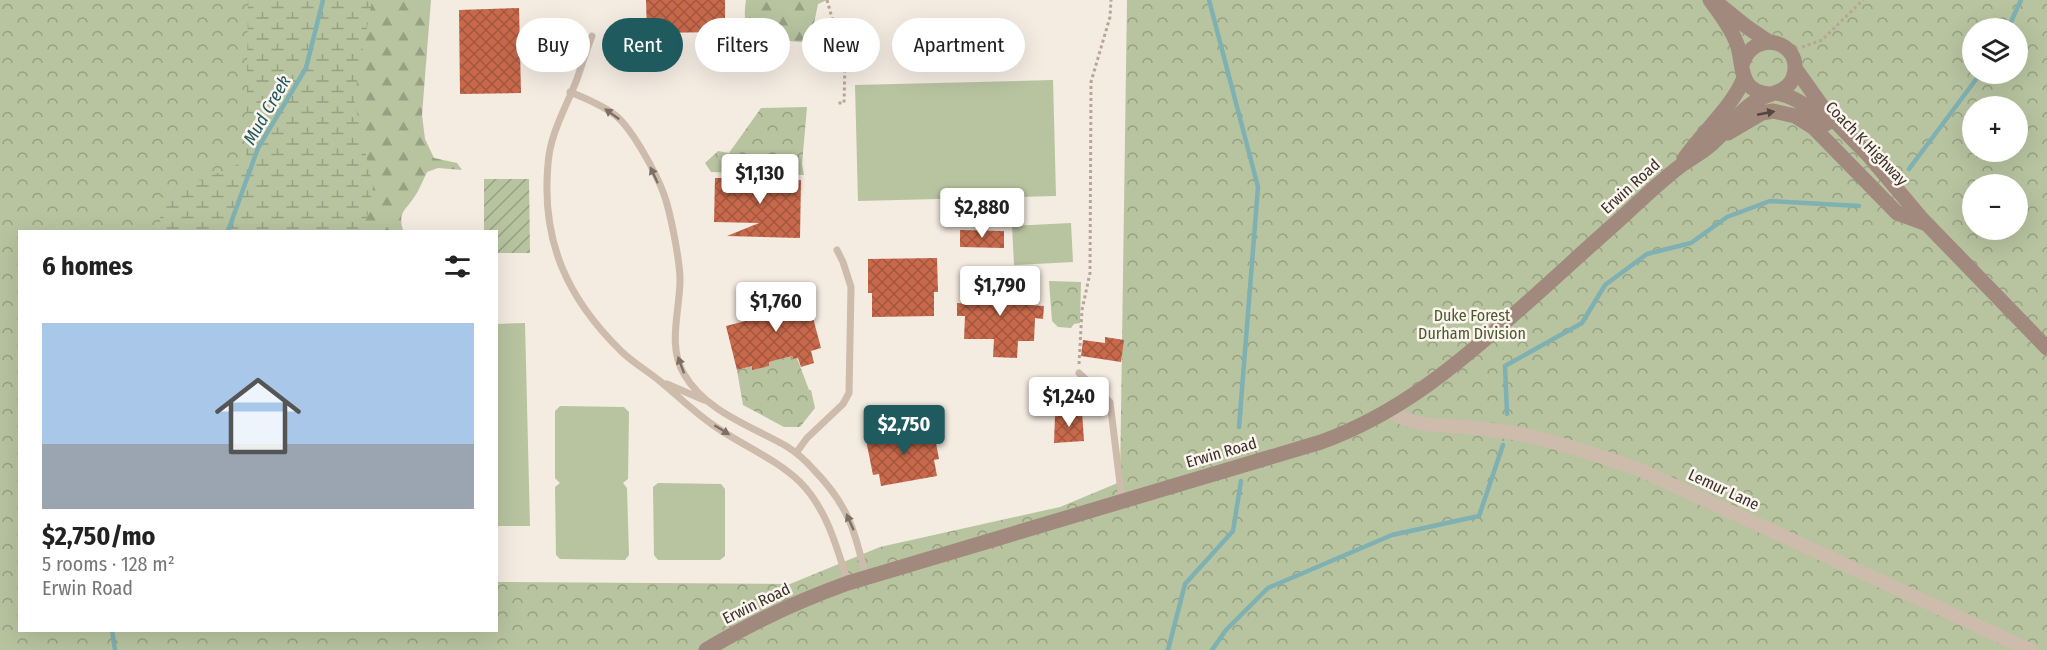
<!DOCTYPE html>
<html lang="en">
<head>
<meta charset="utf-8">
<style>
	:root { --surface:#fff; --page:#f6f6f6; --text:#222; --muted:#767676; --accent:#1f5a5e }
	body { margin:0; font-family:"Fira Sans Condensed",sans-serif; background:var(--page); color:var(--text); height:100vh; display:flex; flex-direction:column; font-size:22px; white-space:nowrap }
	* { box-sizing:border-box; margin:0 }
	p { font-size:20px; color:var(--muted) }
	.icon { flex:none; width:33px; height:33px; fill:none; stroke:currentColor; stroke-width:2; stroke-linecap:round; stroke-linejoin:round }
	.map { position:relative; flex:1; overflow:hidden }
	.drawer { position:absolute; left:18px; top:230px; width:480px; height:402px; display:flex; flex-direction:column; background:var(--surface); border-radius:0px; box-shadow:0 6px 24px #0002 }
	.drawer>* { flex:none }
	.hud { position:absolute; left:516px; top:18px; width:570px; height:54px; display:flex; gap:12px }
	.buttons { position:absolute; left:1962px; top:18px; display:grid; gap:12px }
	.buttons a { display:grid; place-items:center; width:66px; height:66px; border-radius:50%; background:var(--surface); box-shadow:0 6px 24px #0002; font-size:30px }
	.price { position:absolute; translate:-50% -51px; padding:0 14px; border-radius:6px; background:#fff; color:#222; font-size:20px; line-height:39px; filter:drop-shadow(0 2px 3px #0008) }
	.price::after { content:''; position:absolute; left:50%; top:36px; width:18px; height:14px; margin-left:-9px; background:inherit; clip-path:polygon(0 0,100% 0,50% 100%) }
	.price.selected { background:var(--accent); color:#fff }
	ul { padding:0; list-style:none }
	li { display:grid; align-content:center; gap:12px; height:318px; padding:0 24px }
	li span { display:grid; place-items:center; height:186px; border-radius:0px; color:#555 }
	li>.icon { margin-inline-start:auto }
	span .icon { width:108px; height:108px; fill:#fffc; stroke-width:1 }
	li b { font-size:26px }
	h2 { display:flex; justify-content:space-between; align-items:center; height:72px; padding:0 24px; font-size:26px }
	.tag { padding:0 21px; border-radius:27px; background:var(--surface); box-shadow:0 6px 24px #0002; font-size:21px; line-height:54px }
	.tag.selected { background:var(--accent); color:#fff }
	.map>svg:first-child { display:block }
</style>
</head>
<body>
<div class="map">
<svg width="2047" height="650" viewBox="0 0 2047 650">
	<defs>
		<pattern id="forest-firs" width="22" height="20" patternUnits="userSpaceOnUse" patternTransform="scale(1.5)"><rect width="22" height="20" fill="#b8c4a0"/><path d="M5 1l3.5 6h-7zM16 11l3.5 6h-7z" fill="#97a083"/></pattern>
		<pattern id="wetland-marsh" width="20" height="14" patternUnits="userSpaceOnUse" patternTransform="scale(1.5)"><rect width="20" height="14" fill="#b8c4a0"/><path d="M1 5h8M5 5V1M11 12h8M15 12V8" fill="none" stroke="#97a083"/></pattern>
		<pattern id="park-crowns" width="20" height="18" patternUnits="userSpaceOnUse" patternTransform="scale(1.5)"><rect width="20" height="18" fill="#b8c4a0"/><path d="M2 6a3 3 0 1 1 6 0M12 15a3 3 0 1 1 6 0" fill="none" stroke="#97a083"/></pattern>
		<pattern id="garden-furrows" width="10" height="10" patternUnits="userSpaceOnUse" patternTransform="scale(1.5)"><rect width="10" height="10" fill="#b8c4a0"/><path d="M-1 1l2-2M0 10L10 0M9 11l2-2" fill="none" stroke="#97a083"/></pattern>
		<pattern id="building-cross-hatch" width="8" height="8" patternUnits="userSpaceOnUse" patternTransform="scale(1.5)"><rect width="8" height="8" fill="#c8694b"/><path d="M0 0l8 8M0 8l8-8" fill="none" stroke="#a4573f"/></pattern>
	</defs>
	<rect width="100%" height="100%" fill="#f4ebe1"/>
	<path fill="url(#forest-firs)" d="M181 0H431L422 115 425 139 434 158 457 163 462 170 438 168 427 172C423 180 419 191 413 199 404 212 398 212 403 230L405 231H346Z
		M746 0H827L818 4 811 38 801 42 789 41 762 66 755 61C749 41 742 22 746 0Z"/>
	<path fill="url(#wetland-marsh)" d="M167 0H372L354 99 373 187 367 218 358 231H100Z"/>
	<path fill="url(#park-crowns)" fill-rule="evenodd" d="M0 0H248L246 161 161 197 160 231H20V630H496L497 582 790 584 880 547 1060 507 1120 482 1127 0H2047V650H0ZM1972 28H2018V74H1972ZM1972 106H2018V152H1972ZM1972 184H2018V230H1972Z
		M807 107 802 164 804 175 711 172 705 163 718 151 729 153 761 108Z
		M1049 281 1081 282 1080 323 1074 324 1071 328 1058 327 1052 321Z
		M792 356 793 359 797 358 809 390H811L815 408 800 427H784L743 405 737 370 752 366V369L769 366V362Z"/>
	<path fill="url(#garden-furrows)" d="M484 179H529L530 253H497L496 231H484Z"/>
	<path fill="#b8c4a0" d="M1053 80 1056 196 858 201 855 85Z
		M1071 223 1073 262 1014 265 1012 226Z
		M525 323 530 526H497V324Z
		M560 406 624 407 629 412 628 479 623 483 627 488 629 555 625 560 560 559 556 555 555 487 560 483 555 478V411Z
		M658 483 721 484 725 489V556L720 560H658L654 555 653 487Z"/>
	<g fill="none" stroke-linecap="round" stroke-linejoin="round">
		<path stroke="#7fb0b2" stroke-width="4.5" d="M1209 0 1258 187 1239 427
			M2008 28 2021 0
			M1909 169 1980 74
			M228 231 258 148 306 68 323 0
			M1507 414 1505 366 1582 323 1605 285 1647 254 1691 243 1727 217 1770 201 1859 206
			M112 630 115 650
			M1168 650 1185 584 1233 531 1241 481
			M1212 650 1226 630 1268 588 1392 535 1479 516 1503 445"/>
	</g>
	<path fill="url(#building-cross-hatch)" d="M646 0H725V32L647 33Z
		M519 8 521 93 460 94 459 10Z
		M729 174 746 175V179H771V175L788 176V180H801L800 238 727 236 759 223 714 222 715 178H728Z
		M960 230 1004 231V248L960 247Z
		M937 258 938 292H934V316L872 317V293H868V259Z
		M971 284 1028 286V305L1044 306 1043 319 1035 318 1034 341H1018L1017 358 993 357 994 339H964L965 316H957V303L970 304Z
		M805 288 821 348 811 351 814 363 801 367 798 358 793 359 792 356 769 362V366L752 370V366L737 370 726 326 773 314 738 309 771 301 770 298Z
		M1105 337 1124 340 1121 362 1081 356 1083 340 1105 343Z
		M1082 412 1084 441 1054 443 1055 416 1061 415V413Z
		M911 427 912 431 933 427 939 459 934 460 937 476 881 486 879 474 873 475 866 440 893 435 892 431Z"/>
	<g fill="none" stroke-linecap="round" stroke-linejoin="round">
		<path stroke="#b9a596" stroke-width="3" stroke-dasharray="3 3" stroke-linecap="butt" d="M827 0 845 64 844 103H838
			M1802 47 1822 40 1863 0
			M1079 364 1082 310 1090 273 1091 82 1110 17 1111 0"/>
		<path stroke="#cdbbac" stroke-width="7" d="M592 36C586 51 582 65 577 79 566 108 550 133 548 164 541 241 567 298 621 351 633 363 648 371 661 382 678 396 694 412 713 425 741 445 775 458 800 482 827 509 837 548 848 583
			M570 92C585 98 602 105 615 115 633 129 661 181 667 204 672 222 680 262 680 280 680 310 667 346 684 374 705 411 751 426 786 446 796 452 806 461 814 470 848 505 855 530 866 578
			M1079 373 1110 402 1122 500
			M667 384 704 400
			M796 453 807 438 843 404 849 393 851 287 843 262 837 250"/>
		<path stroke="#cdbbac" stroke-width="14" d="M1389 410C1412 427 1437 425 1464 427 1480 428 1497 430 1514 433 1556 441 1597 455 1638 469L2030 650"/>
		<path stroke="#a18a7d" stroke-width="15" d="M1710 0C1720 14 1731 27 1737 44 1742 57 1740 74 1748 84 1753 91 1761 93 1769 94
			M1721 6 1747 27 1769 42
			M1795 68 1827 113 1869 156 1922 219 2047 348
			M1776 93C1796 96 1812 109 1826 124
			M1728 133 1762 113 1773 111 1795 116 1814 128 1897 213 1924 223
			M1684 159C1703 131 1731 109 1744 78
			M706 650C752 622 798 601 848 583L1321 442C1399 414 1458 364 1520 309 1553 280 1585 250 1618 221 1638 203 1658 183 1679 167 1691 158 1706 151 1716 140 1730 127 1738 112 1754 102 1768 92 1789 94 1794 75 1803 41 1753 27 1742 65"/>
	</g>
	<defs><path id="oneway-solid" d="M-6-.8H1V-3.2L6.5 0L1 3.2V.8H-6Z" transform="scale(1.5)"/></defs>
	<use fill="#544640" href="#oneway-solid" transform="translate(1766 113) rotate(-11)"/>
	<g fill="#7d6f65">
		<use href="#oneway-solid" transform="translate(612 114) rotate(-144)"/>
		<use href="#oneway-solid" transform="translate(654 175) rotate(-115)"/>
		<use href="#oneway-solid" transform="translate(681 365) rotate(-110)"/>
		<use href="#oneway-solid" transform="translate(722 430) rotate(32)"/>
		<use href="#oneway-solid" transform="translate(850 522) rotate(-114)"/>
	</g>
	<g text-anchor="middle" stroke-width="5" stroke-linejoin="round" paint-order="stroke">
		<g font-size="16" fill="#3b302b" stroke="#fbf5ee">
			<text transform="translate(1867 143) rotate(46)" y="6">Coach K Highway</text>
			<text transform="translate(1630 186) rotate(-42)" y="6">Erwin Road</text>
			<text transform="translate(1221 452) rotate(-16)" y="6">Erwin Road</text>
			<text transform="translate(1724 489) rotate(25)" y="6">Lemur Lane</text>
			<text transform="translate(756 603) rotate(-26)" y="6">Erwin Road</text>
		</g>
		<g font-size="16" fill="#4a5a2e" stroke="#fbf5ee">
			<text x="1472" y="321">Duke Forest<tspan x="1472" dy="18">Durham Division</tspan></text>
		</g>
		<g font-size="18" font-style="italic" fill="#1f5a5e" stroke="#fbf5ee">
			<text transform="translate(267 110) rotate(-60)" y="6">Mud Creek</text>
		</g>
	</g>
</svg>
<div class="buttons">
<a><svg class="icon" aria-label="layers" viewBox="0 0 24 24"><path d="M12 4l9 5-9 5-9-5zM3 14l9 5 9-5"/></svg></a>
<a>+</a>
<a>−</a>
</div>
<b class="price" style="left:760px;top:205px">$1,130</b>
<b class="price" style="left:982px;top:239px">$2,880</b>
<b class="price" style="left:1000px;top:317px">$1,790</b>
<b class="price" style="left:776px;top:333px">$1,760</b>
<b class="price" style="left:1069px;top:428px">$1,240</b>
<b class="price selected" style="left:904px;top:456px">$2,750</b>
<div class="hud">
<a class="tag">Buy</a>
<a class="tag selected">Rent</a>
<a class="tag">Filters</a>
<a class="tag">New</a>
<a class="tag">Apartment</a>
</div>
<section class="drawer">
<h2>6 homes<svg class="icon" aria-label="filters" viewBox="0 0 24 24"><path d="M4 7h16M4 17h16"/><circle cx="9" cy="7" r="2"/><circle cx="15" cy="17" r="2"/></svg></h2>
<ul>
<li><span style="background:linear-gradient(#a9c7e8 65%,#9aa5b1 0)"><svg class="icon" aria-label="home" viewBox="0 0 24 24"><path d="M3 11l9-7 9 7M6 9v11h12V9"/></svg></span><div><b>$2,750/mo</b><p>5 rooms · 128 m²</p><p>Erwin Road</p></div></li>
</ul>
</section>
</div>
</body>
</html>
